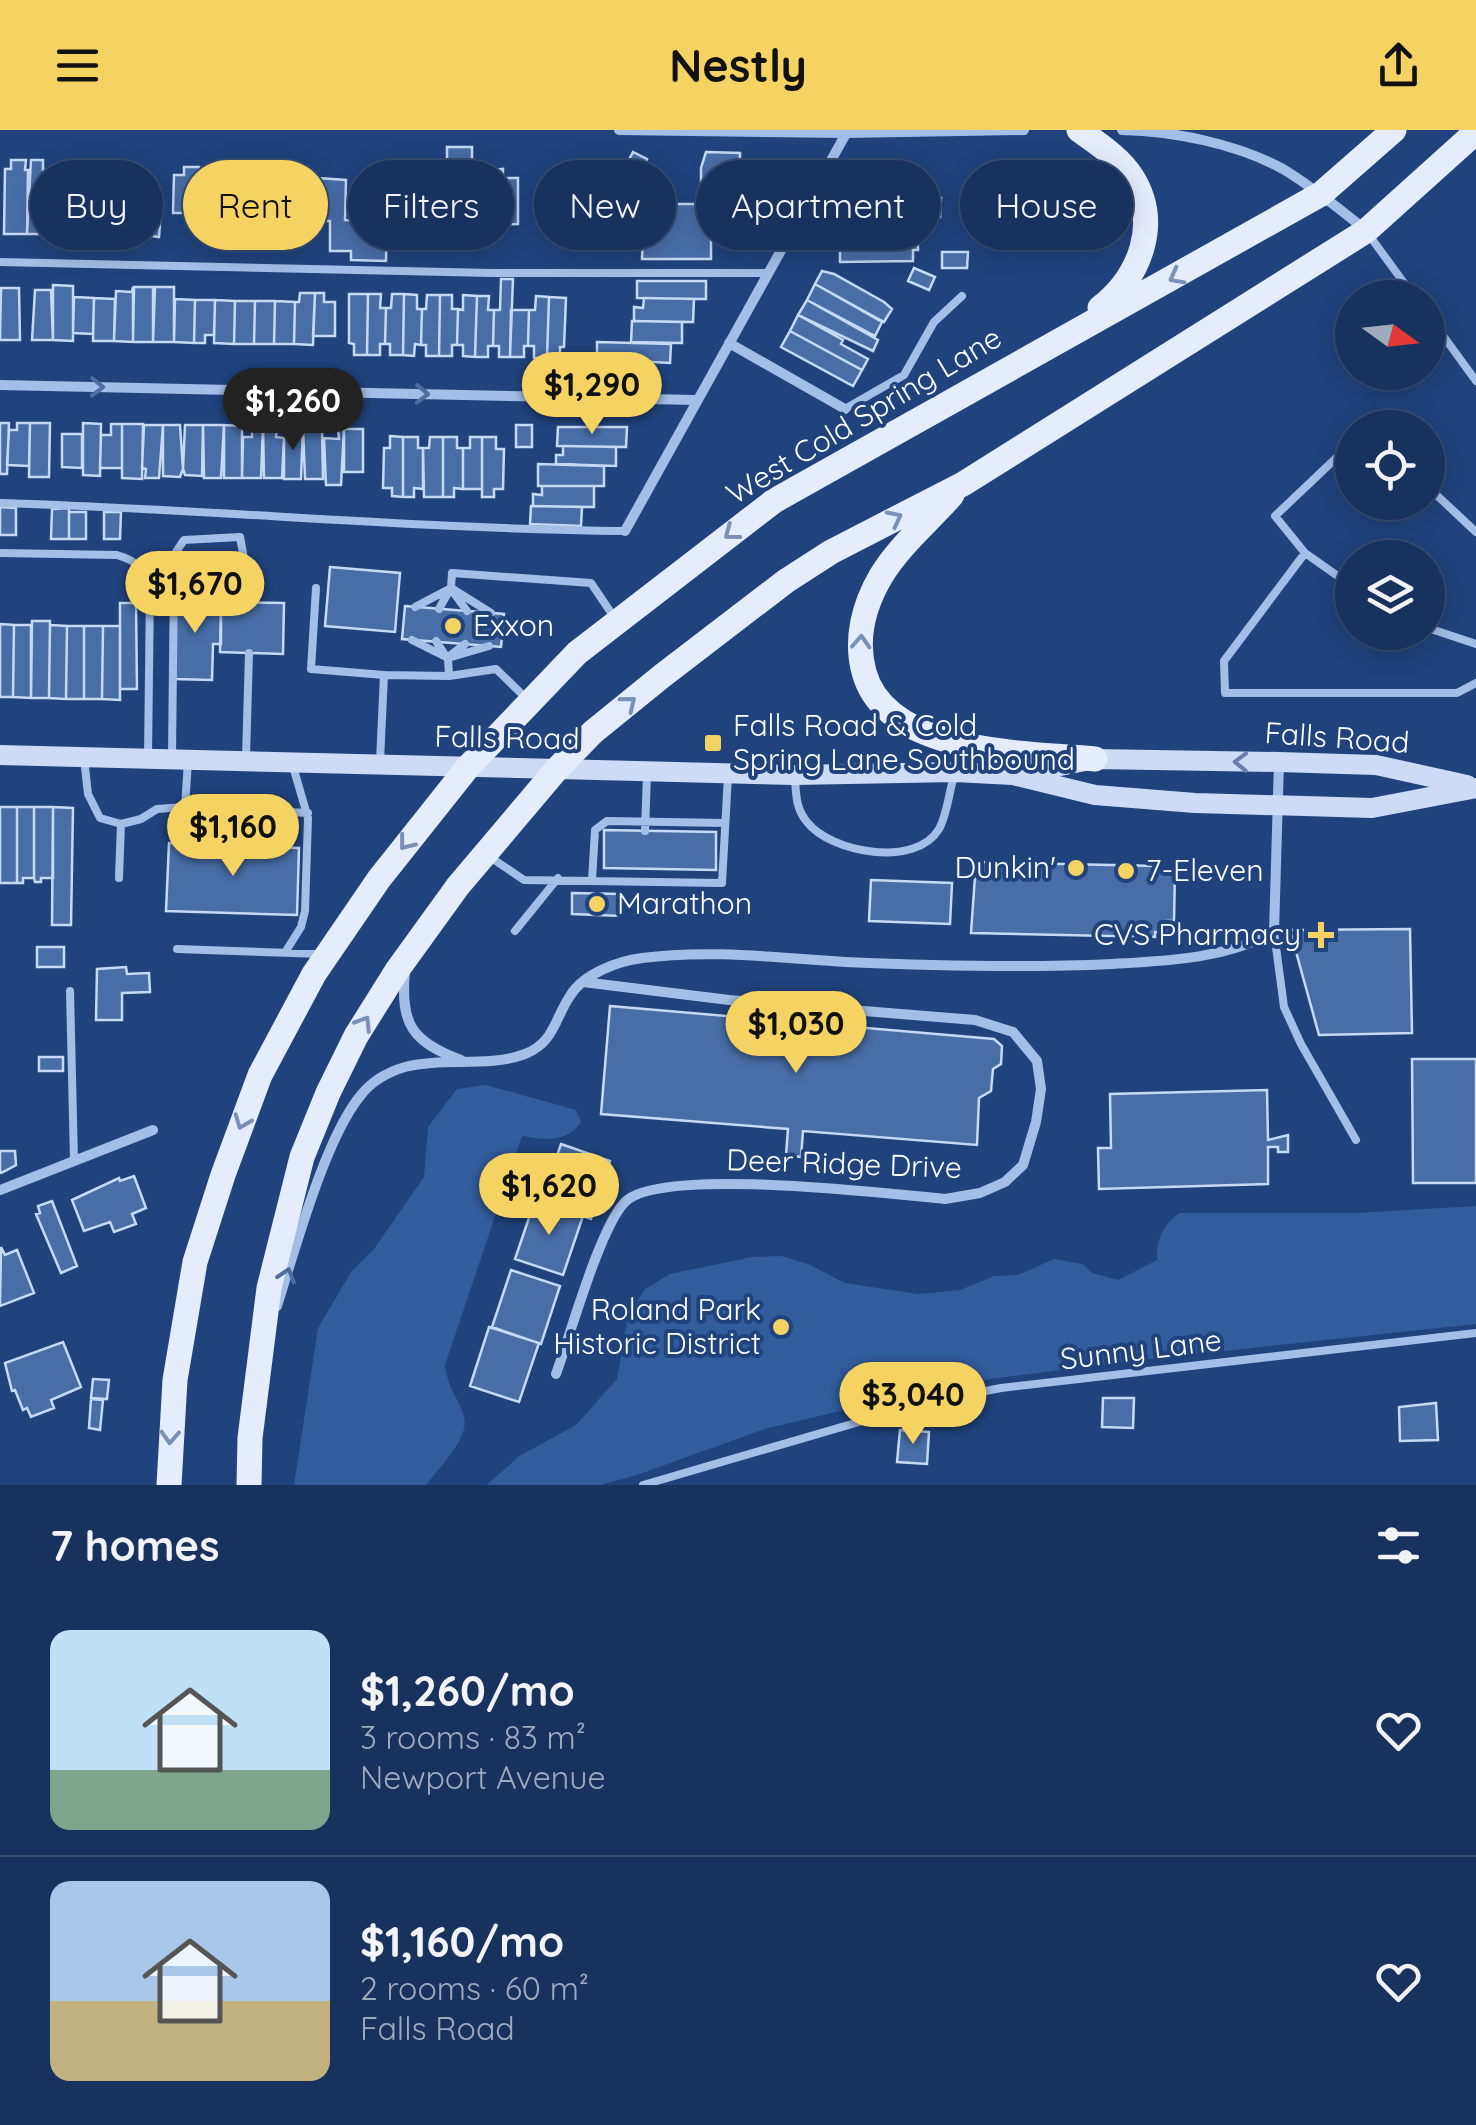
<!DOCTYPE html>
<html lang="en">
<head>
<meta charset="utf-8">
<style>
	:root { --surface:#18325e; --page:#213a64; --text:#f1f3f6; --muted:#9faabc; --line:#364d73; --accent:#f5d363 }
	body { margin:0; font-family:Quicksand,sans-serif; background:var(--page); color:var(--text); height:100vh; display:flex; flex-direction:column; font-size:38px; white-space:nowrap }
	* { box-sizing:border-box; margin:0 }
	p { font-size:32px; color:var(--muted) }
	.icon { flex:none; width:55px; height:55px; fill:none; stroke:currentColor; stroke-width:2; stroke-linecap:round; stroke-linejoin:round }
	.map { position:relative; height:1355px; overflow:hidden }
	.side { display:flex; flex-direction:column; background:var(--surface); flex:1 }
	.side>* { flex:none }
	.top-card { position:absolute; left:30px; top:30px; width:1418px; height:90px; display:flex; gap:20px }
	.needle { width:65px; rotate:105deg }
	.controls { position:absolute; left:1335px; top:150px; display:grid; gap:20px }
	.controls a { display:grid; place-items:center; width:110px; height:110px; border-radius:50%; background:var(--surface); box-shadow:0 5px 25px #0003,0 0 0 2px var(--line); font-size:50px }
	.price { position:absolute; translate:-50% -85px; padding:0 22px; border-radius:35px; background:var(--accent); color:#111; font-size:32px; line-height:65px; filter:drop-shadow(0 2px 5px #0008) }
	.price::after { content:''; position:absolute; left:50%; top:60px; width:30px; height:22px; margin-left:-15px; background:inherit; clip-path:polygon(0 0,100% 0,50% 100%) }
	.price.selected { background:#222; color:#fff }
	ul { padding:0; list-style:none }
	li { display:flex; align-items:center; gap:30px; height:250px; padding:0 50px }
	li+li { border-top:2px solid var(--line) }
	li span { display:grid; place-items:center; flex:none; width:280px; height:200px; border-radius:20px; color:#555 }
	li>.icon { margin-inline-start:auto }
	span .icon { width:120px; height:120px; fill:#fffc; stroke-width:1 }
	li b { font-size:42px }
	h2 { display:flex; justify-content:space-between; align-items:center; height:120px; padding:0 50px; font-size:42px }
	.pill { padding:0 35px; border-radius:45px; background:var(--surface); box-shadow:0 5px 25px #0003,0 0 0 2px var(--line); font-size:35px; line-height:90px }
	.pill.selected { background:var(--accent); color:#111 }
	header { display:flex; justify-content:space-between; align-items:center; height:130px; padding:0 50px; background:var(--accent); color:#111; font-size:45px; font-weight:800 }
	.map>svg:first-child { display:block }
</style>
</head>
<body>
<header><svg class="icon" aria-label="menu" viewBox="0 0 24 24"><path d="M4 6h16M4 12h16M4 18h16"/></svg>Nestly<svg class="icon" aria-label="share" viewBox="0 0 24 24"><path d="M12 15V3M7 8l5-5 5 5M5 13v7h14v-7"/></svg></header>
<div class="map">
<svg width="1476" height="1355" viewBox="0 0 1476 1355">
	<rect width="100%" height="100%" fill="#20437d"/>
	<path fill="#325c9c" d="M486 955 576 980 581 992C567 1013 545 1010 522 1006L445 1235C448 1260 459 1268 464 1287 470 1309 438 1338 426 1355H294L318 1198 351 1142 374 1119 424 1047 428 997 457 959Z
		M1476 1076V1194L1140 1230 952 1254 765 1299 637 1345 600 1355H487L519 1326 576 1295 617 1249 628 1186 645 1159 670 1144 752 1127 781 1126 808 1134 845 1153 918 1164 960 1160 994 1146 1018 1145 1054 1129 1082 1134 1092 1143 1118 1150 1157 1130C1157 1107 1162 1097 1179 1083H1356Z"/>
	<path fill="#486da7" stroke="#c6d9f5" stroke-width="2.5" d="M447 17H472V50H447Z
		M633 22 647 29 636 50 622 43Z
		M706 22 740 23V33H745L740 57 701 56V38Z
		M11 30H26L25 40H28L27 104H4L5 39H11Z
		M31 30H43V40H50L49 104H27Z
		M85 36 135 41 133 86 103 85 104 73 83 72Z
		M184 37H199V46H210L209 83H173L174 45H184Z
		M561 38H588V46H591L588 99 560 98 559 74H544L545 48H558Z
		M503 39V48H518V94L475 95V75H465V59L475 60V48H493V40Z
		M303 47 346 50 345 90 387 91 386 131 351 130V121H330V91H283L284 76H273V53L284 54V49L303 50Z
		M872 64 941 68 940 87 930 86 926 94H914L913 88 911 91 863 90V67Z
		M657 74H717V80L725 79V101H711V129H642L643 101H657Z
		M147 80 161 81 159 107 145 105Z
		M840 107 918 110V120H913V131L840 132Z
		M942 122H968L967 138H942Z
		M914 138 935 147 929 160 908 151Z
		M822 141 834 144 884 172 892 179 884 192 815 154Z
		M501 149H513L510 227H499V216H493L494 180H500Z
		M637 151H706V169L637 168Z
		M815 154 882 192 875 206 807 170Z
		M53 155 73 156V211L53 210Z
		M133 157V212L114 211 116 161 132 162Z
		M134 157H153V212H133Z
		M155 157H174V212H153Z
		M1 158H19L20 210H0Z
		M35 160H51L53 210H32Z
		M300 163H315L313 215 294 214 295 172H299Z
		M315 163H324V172H335V206H313Z
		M349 164H368L367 225H354V214L349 213Z
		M368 164H381L380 178H386L385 214H380V225H367Z
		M392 164H404L403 225H390V214H385L386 178H391Z
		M404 164 417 165V179H422L421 215 415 214 414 226 403 225Z
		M427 165H440L439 226H426V215H421L422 179H426Z
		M440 165H452V179H458L457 215H452V226H439Z
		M463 165 477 166 475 227 463 226V215H457L458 179 463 180Z
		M477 166H489L488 180H494L493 216H488V227H475Z
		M536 166 549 167 547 228H534V216H528L529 180H535Z
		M74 167 94 168 93 204 73 203Z
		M549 167 566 168 564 217H560V228H547Z
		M94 168 115 169 114 211H93Z
		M644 168 694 169 693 192 634 191V177L643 178Z
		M175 169 195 170 194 213 174 212Z
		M195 170H215L214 205H205V213H194Z
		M215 170 235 171 234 214 214 213Z
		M807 170 878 210 873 221 798 185Z
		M235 171H255L254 214H234Z
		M255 171H275L274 214H254Z
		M275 171 295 172 294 214H274Z
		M511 180H529L528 216H524V227H510Z
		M798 185 843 210 841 214 868 229 862 240 790 201Z
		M632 191 682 192V213L631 212Z
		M790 201 862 240 853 256 781 217Z
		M597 212 671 214 670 233 597 229Z
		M0 293H9L7 344H0Z
		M17 293H30L29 336 7 335 9 300H17Z
		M30 293H50L49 347H29Z
		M83 293 101 294 100 346 83 345Z
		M111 294H122V338H100L101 305H111Z
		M122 294H143L142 349 122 348Z
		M144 295H163L159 348H145L146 339 142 338Z
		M163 295H180L183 339 180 347 163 346Z
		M185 295H203L202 346 185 345 183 339Z
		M203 295H224L221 348H204Z
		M224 295 242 296V348H224Z
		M516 295H532V317H516Z
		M252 296H263L261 348H242L243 307H252Z
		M263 296H277L276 307 284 308 282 348H264Z
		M288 296 303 297 301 349H284V308H288Z
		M303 297H322L323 349H305Z
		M558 297H627L626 317 557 316Z
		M344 299 341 355H326L324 308 339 309 338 300Z
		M344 299H363V342H344Z
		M62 304H82V338L62 337Z
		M390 306 403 307V367L392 366V358H383L384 318H390Z
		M403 307H418V318H423V359L414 358V367H403Z
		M430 307H443V367H424L423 318H429Z
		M443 307H457V318H463V359L454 358V367H443Z
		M470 307H482V359H463V318H470Z
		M482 307H496V319H504L503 359H494V367H482Z
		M563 316 616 317V336L556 334V325H563Z
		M538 334 604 336V356H538Z
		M542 356H594V377L533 376V364L542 365Z
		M531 376 582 377 581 396 530 394Z
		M0 377 16 378V405H0Z
		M69 378V409H51L52 379Z
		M69 382H86V409H69Z
		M104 382H121L120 409H104Z
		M330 437 400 443 395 502 325 496Z
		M180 451 188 452V468L214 469V479H221V514H213L212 550 174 549 176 468H180Z
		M221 472 284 473 283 524 220 522Z
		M120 473H136L137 559H120Z
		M405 476 504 484 501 517 402 509Z
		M32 491H50L49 568H31Z
		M0 494 14 495 13 567H0Z
		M14 495H31V568L13 567Z
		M50 495 67 496 66 569 49 568Z
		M67 496H84V569H66Z
		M84 496H103L102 569H84Z
		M103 496H120V570L102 569Z
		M0 677H17V753H0Z
		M17 677H34V748H23V753H17Z
		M34 677H53V748H41V752H35L34 748Z
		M53 677 73 678 71 795H52Z
		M604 700 716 702V740L604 738Z
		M169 713 299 718 297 785 166 781Z
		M976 732 1158 736V741L1175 742 1174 791H1167V802H1155V807L971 803Z
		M871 750 952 753 950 794 869 791Z
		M572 763 621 764V786L572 784Z
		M1410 799 1412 903 1319 905 1290 800Z
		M37 817H64V837H37Z
		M126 837 127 844 149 843 150 862 122 863V890H96L97 839Z
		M610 876 994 909 1002 916 1001 934 993 939 991 961 979 968 977 1015 803 1001 801 1027 786 1025 788 999 601 984Z
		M39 927H63V941H39Z
		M1412 929H1476V1053H1413Z
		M1267 960 1268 1010 1288 1005V1022H1278V1017H1268V1054L1099 1059 1098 1018H1111L1110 964Z
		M561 1014 610 1031 591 1089 541 1072Z
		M0 1021H15L16 1035 3 1042 0 1043Z
		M134 1046 146 1078 132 1084 136 1094 114 1102 110 1092 84 1101 72 1070 119 1048 120 1051Z
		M535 1070 583 1086 563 1145 515 1129Z
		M52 1071 77 1136 61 1143 36 1084 40 1083 38 1076Z
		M1 1117 5 1125 17 1120 34 1163 0 1176Z
		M511 1140 560 1156 541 1214 492 1197Z
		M489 1197 539 1213 519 1272 470 1256Z
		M63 1212 81 1257 51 1270 54 1278 31 1287 27 1278 23 1280 15 1260 12 1261 5 1233Z
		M93 1249 109 1250 107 1269 91 1268Z
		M1103 1268H1134L1133 1298 1102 1297Z
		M91 1269 103 1270 100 1300 89 1298Z
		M1436 1273 1438 1310 1400 1311 1399 1277Z
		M900 1300 929 1302 927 1334 897 1332Z"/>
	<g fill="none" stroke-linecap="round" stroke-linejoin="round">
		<path stroke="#a3bee7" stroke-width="8" d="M1369 105 1415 168
			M0 132 492 143H768
			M1428 185 1476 251
			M845 279 904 245 934 192 962 166
			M1352 313 1275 386 1305 423 1352 456
			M1428 357 1476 402
			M0 373C209 379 416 399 625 401
			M0 423 117 425C137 431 146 439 150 460L148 626
			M1305 423 1224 531 1225 563H1457L1476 553
			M316 458 311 539 384 545 380 631
			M451 458 491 483
			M453 462 467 481
			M415 477 451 458 452 443 591 453 614 487
			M439 479 449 461
			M1428 498 1476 514
			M436 511 445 525
			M451 525 465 514
			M448 528 489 516
			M384 545 449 546 448 528 412 510
			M449 546 496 539 527 569
			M172 625 174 444 176 422 184 410 240 407 252 472
			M246 627 249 523
			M84 628 88 664 100 688 121 694 141 689 157 679 185 677 188 631
			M795 648C796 665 796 679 807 692 831 723 916 738 939 699 947 685 949 662 954 646
			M185 677 308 683
			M645 701 647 644
			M490 727 524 750 722 753 728 646
			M119 748 121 694
			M592 750 595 700 607 691 725 693
			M515 801 558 748
			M1274 802 1284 877 1301 914 1356 1010
			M177 819 322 824
			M286 821 301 797 305 781 308 688 292 633
			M70 861 74 1031
			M643 1355 924 1273 1001 1258 1476 1203"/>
		<path stroke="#a3bee7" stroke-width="10" d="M619 0 846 3 1024 0
			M1122 0C1174 1 1237 14 1283 39 1313 57 1339 79 1366 100
			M729 213 845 279
			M0 255 695 270
			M625 401 848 0
			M405 842C400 894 412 912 461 930
			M0 1060 153 1000
			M277 1176C295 1120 325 1008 361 965 372 951 388 942 405 937 443 927 488 938 525 924 554 913 555 888 570 866 583 844 618 831 642 828 709 819 779 828 846 832 935 836 1024 838 1112 834 1167 831 1225 829 1274 802L1279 632
			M556 1244C570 1206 600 1097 625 1072 659 1036 889 1064 945 1069L980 1063 1005 1052 1023 1035 1036 992 1041 959 1037 931 1013 902 975 890 729 870 583 852"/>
		<path stroke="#cddcf6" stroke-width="20" d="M0 625 794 645 955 642 1013 645 1095 665 1195 673 1372 678 1476 658
			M1020 644 1095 629 1279 632 1376 635 1467 655"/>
		<path stroke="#e5edfd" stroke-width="25" d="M1079 0C1098 14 1119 27 1132 47 1161 93 1140 147 1100 178
			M952 365C929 391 899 416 881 446 864 475 855 509 864 542 886 624 1026 623 1095 629
			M169 1355 175 1250 195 1132 223 1045 260 945 314 844 379 749 468 637 577 523 774 371 1321 64 1394 0
			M249 1355 250 1308 269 1158 302 1027 328 963 356 906 398 839 458 756 557 639 593 602 662 546 786 451 831 422 963 354 1366 101 1476 2"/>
	</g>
	<defs><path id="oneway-chevron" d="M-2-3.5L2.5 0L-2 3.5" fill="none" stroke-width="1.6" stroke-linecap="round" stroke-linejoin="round" transform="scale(2.5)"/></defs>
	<g stroke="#7990b7">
		<use href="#oneway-chevron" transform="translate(1176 147) rotate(152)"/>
		<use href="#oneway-chevron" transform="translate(895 388) rotate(-27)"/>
		<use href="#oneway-chevron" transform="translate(731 403) rotate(143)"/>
		<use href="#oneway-chevron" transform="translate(861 512) rotate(-87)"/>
		<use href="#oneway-chevron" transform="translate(629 573) rotate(-39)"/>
		<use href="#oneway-chevron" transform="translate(406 713) rotate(128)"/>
		<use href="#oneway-chevron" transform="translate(364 893) rotate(-58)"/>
		<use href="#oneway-chevron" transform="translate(242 992) rotate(111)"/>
		<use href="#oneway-chevron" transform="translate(170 1307) rotate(93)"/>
	</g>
	<g stroke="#4e6ea2">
		<use href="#oneway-chevron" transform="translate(97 257) rotate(1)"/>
		<use href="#oneway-chevron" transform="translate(422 264) rotate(1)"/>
		<use href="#oneway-chevron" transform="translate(287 1145) rotate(-72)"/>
	</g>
	<use stroke="#6580ad" href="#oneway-chevron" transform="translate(1241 632) rotate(-179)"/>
	<g fill="#f5d363" stroke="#20437d" stroke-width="4">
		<circle cx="453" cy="496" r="10"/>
		<rect x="703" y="603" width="20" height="20" rx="5"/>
		<circle cx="1076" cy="738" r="10"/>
		<circle cx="1126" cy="741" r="10"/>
		<circle cx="597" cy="774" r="10"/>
		<path d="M1316 790h10v10h10v10h-10v10h-10v-10h-10v-10h10z"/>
		<circle cx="781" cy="1197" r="10"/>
	</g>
	<g text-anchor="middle" stroke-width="8" stroke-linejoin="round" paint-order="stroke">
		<g font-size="30" fill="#fff" stroke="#20437d">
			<text transform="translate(864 286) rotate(-31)" y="10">West Cold Spring Lane</text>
			<text transform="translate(507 608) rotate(1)" y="10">Falls Road</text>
			<text transform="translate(1337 608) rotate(4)" y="10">Falls Road</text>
			<text transform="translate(844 1034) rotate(2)" y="10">Deer Ridge Drive</text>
			<text transform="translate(1141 1220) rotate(-7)" y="10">Sunny Lane</text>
		</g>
		<g font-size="30" fill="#fff" stroke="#20437d" text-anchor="start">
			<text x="473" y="506">Exxon</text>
			<text x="733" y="606">Falls Road &amp; Cold<tspan x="733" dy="34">Spring Lane Southbound</tspan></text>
			<text x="1056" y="748" text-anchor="end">Dunkin'</text>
			<text x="1146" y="751">7-Eleven</text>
			<text x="617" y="784">Marathon</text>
			<text x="1301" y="815" text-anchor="end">CVS Pharmacy</text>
			<text x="761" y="1190" text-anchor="end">Roland Park<tspan x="761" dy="34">Historic District</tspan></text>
		</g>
	</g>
</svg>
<div class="controls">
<a><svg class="needle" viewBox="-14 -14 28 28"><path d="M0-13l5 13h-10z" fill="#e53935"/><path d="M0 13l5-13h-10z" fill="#9faabc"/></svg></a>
<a><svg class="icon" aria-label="locate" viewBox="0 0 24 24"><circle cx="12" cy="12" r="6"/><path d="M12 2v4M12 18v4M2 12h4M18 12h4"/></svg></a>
<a><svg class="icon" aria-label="layers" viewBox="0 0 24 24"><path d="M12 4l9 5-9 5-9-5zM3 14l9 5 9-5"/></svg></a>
</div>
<b class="price" style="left:592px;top:307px">$1,290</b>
<b class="price selected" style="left:293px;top:323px">$1,260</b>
<b class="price" style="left:195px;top:506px">$1,670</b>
<b class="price" style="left:233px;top:749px">$1,160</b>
<b class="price" style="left:796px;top:946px">$1,030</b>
<b class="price" style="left:549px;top:1108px">$1,620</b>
<b class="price" style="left:913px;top:1317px">$3,040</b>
<div class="top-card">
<a class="pill">Buy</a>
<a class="pill selected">Rent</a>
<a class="pill">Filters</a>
<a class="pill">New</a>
<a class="pill">Apartment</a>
<a class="pill">House</a>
</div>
</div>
<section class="side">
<h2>7 homes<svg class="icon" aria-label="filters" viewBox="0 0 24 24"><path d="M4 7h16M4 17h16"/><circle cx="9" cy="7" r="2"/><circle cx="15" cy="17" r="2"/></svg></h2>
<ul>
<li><span style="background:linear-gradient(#bfe0f5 70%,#7fa58c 0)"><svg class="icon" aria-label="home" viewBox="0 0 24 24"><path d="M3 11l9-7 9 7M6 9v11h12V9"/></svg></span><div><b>$1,260/mo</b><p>3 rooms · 83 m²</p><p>Newport Avenue</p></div><svg class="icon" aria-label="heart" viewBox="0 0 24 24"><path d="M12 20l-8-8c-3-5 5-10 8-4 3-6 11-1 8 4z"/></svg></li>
<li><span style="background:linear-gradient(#a9c7e8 60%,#c2b280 0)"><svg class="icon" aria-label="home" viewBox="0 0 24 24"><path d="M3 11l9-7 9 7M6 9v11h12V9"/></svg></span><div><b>$1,160/mo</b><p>2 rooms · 60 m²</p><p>Falls Road</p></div><svg class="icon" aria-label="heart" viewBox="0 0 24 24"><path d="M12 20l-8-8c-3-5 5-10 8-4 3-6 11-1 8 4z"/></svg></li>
</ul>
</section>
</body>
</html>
